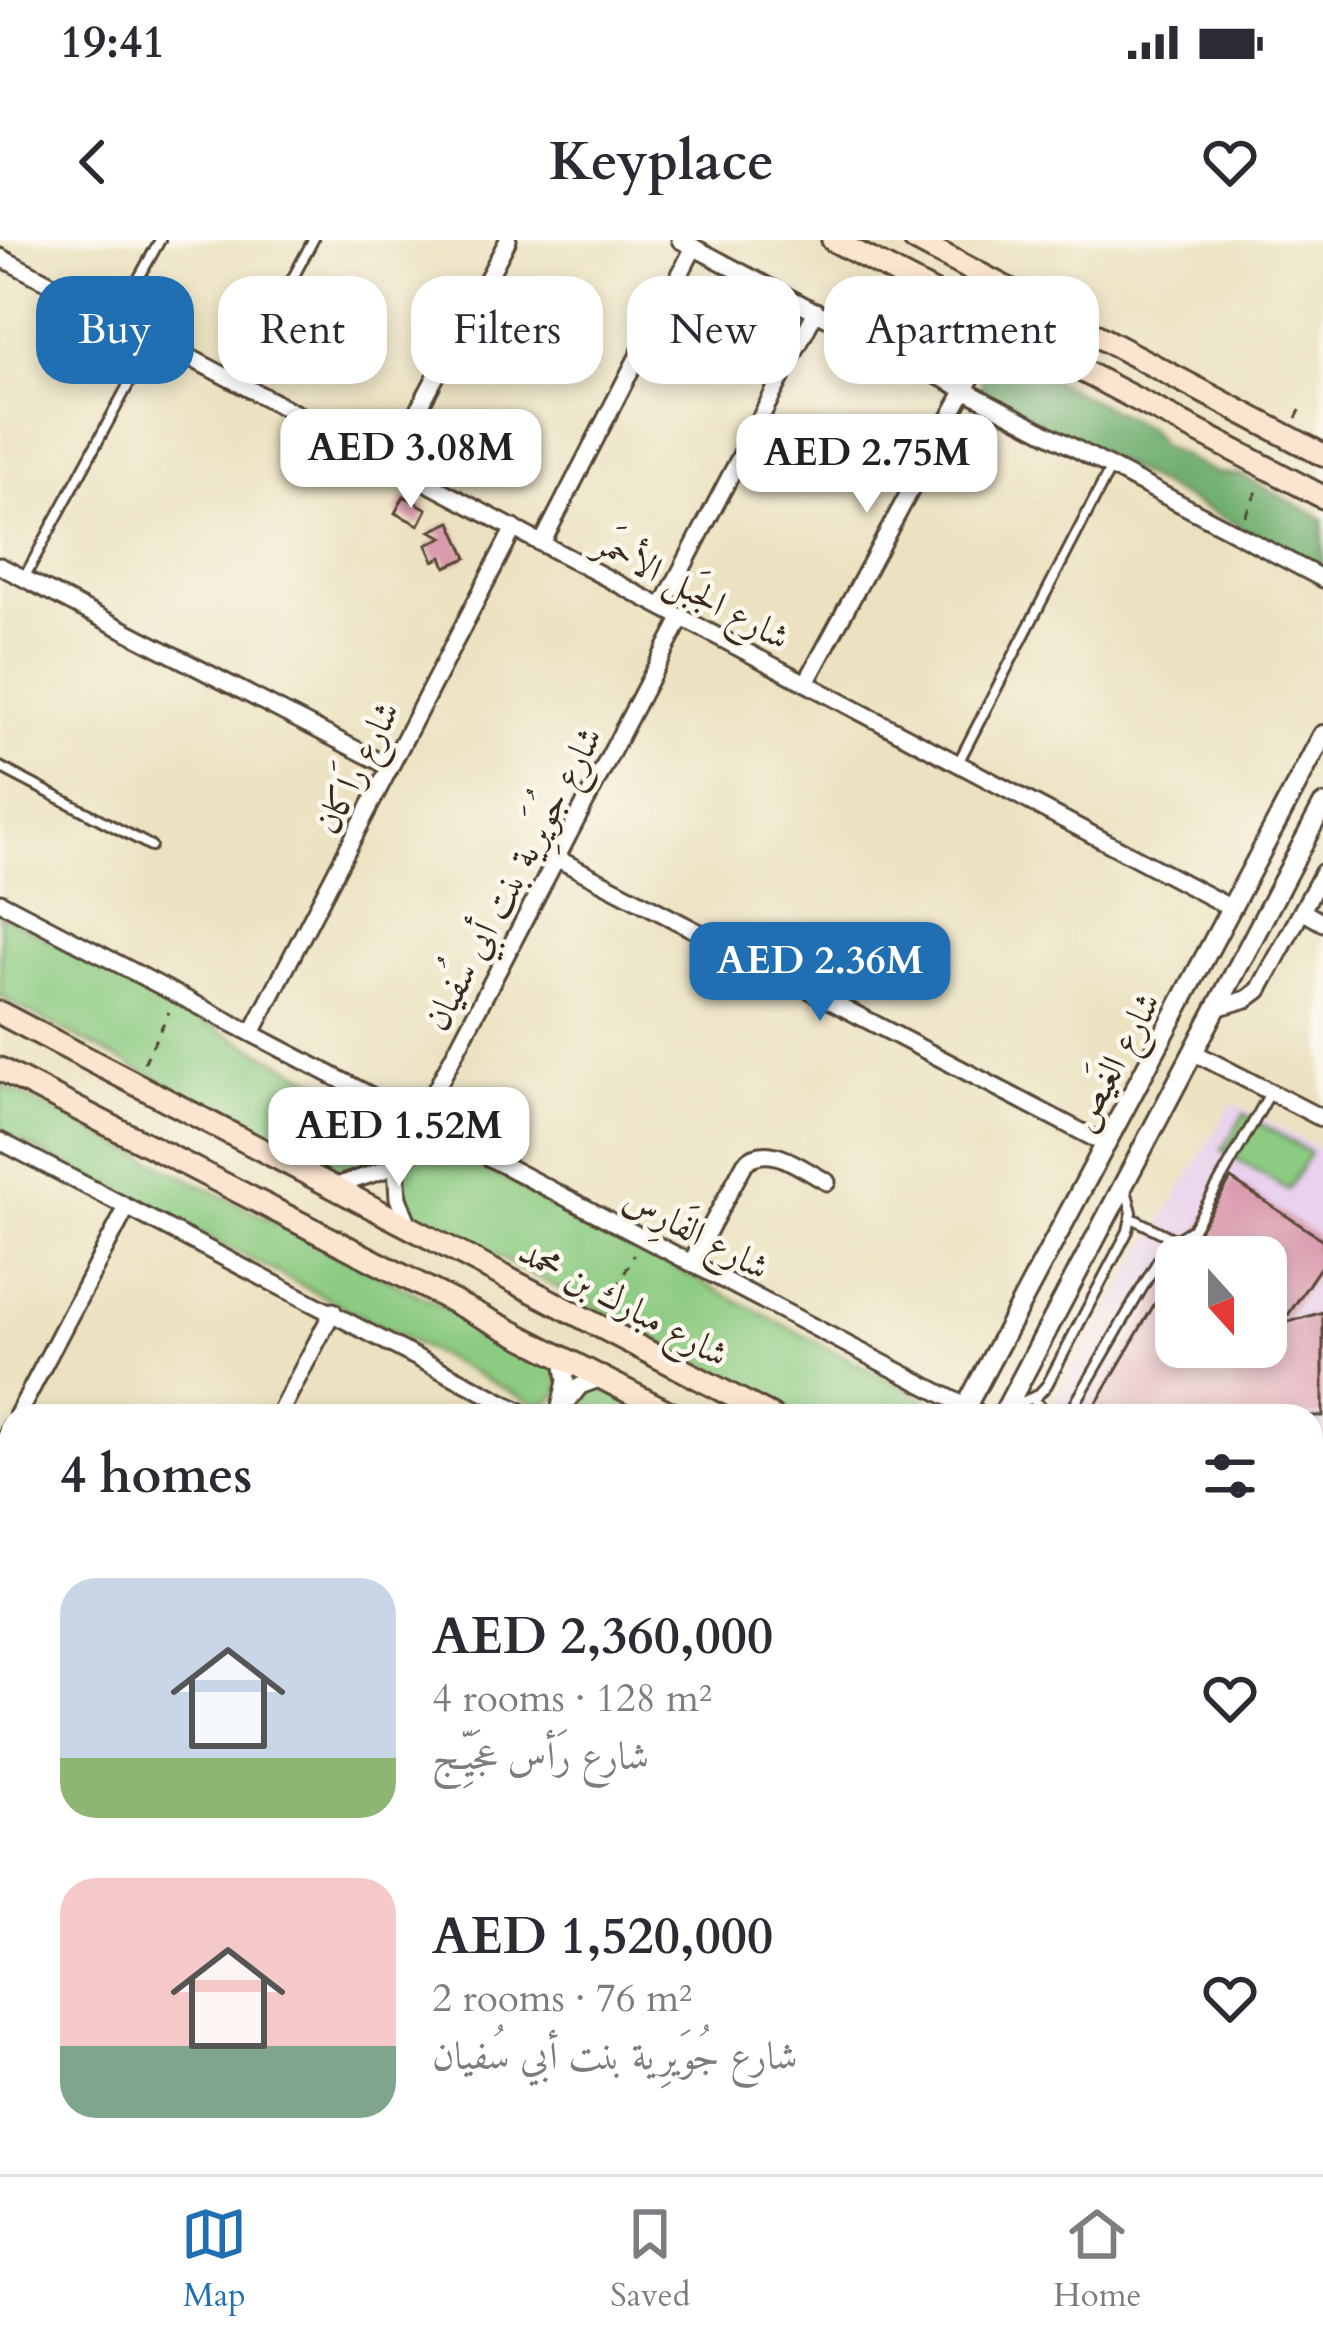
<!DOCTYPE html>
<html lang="en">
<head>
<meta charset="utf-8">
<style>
	:root { --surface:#fff; --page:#f2f2f3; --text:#2b2b33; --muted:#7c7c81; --line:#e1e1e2; --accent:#1f6fb2 }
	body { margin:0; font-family:Cardo,Amiri,serif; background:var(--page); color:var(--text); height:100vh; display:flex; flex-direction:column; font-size:45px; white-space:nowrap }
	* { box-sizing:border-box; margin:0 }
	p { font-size:39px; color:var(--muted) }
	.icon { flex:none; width:66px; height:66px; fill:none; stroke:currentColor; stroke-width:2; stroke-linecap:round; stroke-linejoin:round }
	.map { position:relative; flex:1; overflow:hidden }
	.side { position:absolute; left:0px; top:1164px; width:1323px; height:771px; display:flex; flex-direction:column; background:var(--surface); border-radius:36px 36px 0 0; box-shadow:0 6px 18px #0003 }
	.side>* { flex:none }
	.top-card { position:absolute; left:36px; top:36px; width:1251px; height:108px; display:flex; gap:24px }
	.needle { width:78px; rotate:159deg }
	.tools { position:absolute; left:1155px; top:996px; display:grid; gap:24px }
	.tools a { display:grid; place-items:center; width:132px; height:132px; border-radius:24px; background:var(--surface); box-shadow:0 6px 18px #0003; font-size:60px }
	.price { position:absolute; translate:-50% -102px; padding:0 27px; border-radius:24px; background:#fff; color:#222; font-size:39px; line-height:78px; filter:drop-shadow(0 3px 6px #0008) }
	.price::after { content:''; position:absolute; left:50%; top:72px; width:36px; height:27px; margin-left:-18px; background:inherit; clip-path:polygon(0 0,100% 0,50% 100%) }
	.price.active { background:var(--accent); color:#fff }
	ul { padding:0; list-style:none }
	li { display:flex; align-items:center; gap:36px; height:300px; padding:0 60px }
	li span { display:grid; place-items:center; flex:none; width:336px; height:240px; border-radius:36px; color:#555 }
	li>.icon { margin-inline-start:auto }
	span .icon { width:144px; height:144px; fill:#fffc; stroke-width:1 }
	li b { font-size:51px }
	h2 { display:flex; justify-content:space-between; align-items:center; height:144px; padding:0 60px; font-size:51px }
	.chip { padding:0 42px; border-radius:36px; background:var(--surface); box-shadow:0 6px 18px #0003; font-size:42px; line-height:108px }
	.chip.active { background:var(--accent); color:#fff }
	.status { display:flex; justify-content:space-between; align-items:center; height:84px; padding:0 60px; background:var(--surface); direction:ltr }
	.status svg { height:33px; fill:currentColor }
	header { display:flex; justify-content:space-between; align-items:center; height:156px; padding:0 60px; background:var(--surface); font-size:54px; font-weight:700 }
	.menu { display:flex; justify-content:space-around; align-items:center; height:168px; border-top:3px solid var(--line); background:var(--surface); font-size:33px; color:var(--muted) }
	.menu a { display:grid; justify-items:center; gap:6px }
	.menu .active { color:var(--accent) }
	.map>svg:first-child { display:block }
</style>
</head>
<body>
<div class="status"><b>19:41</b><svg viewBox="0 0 49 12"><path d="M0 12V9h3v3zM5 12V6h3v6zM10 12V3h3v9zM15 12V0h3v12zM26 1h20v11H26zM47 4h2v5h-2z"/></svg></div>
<header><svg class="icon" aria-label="back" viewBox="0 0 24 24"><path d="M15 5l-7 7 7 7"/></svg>Keyplace<svg class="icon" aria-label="heart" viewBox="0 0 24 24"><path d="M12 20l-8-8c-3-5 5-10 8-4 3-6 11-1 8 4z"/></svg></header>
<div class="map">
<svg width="1323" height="1934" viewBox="0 0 1323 1934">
	<rect width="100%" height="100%" fill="#fbf7ec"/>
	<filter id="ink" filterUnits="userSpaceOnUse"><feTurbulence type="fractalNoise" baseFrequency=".00833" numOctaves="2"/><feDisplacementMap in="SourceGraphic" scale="24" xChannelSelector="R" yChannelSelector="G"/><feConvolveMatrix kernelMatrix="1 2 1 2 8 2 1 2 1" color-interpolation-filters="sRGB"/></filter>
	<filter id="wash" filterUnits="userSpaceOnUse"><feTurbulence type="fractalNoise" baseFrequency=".004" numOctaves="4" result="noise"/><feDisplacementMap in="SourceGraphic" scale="48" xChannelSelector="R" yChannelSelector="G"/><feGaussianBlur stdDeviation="2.7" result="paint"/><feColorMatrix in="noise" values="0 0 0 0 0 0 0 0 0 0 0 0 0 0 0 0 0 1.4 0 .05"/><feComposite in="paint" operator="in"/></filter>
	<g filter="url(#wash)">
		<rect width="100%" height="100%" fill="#ece2c1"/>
		<path fill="#e9d2ed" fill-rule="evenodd" d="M1232 863 1323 911V1260L1311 1282V1176H1045ZM1176 1017H1266V1107H1176Z
			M0 1509 12 1516V1870L4 1885 0 1883Z"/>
		<path fill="#8ccb81" stroke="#647a50" stroke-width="3" d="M0 674 382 876C393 915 370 935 331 930L0 757Z
			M0 844 558 1125 560 1150 551 1162 536 1165 0 891Z
			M1244 874 1310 913 1288 950 1222 910Z
			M437 903 923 1158 935 1170V1176H802L418 975 399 957 403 925 415 905Z
			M601 1147 654 1176H575C578 1160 585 1151 601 1147Z"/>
		<path fill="#71af6f" stroke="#566c46" stroke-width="3" d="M1016 122 1148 188 1161 205 1216 233 1241 235 1323 279V330L981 152 982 133 997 124Z"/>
		<g id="blocks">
			<path fill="#da9aad" d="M404 256 427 269 419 285 395 273Z
				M451 282 467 318 446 327 442 317 434 321 427 305 443 297 431 291Z
				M1231 939 1323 1000V1023L1282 1084 1323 1072V1176H1089L1176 1027V1107H1266V1017H1182Z"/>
		</g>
	</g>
	<g filter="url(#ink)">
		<use href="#blocks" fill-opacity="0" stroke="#564636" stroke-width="3"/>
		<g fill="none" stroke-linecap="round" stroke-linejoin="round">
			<g stroke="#564636" stroke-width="14">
				<path id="service" d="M117 77 160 0
					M238 141 313 0
					M24 338 153 99
					M958 523 1110 229
					M0 527 151 606
					M1132 978 1174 999
					M1032 1159 1051 1176
					M1013 1166 1038 1155 1047 1145 1128 991 1132 972 1125 946
					M1068 1176 1167 1005 1193 989 1270 853
					M0 1567 12 1573
					M1311 1777 1323 1783
					M0 1921 12 1898"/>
			</g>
			<g stroke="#564636" stroke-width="21">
				<path id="minor" d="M680 0 1323 339
					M0 17 1231 668
					M974 133 1006 112 1035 106
					M390 223 508 0
					M542 303 694 7
					M0 326 390 527
					M662 367 816 71
					M806 443 974 133 975 97 964 68
					M556 618 1107 905
					M0 662 984 1176
					M1302 671 1323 683
					M1216 768 1247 759 1259 750 1323 632
					M252 793 514 288
					M1193 812 1323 879
					M0 901 529 1176
					M333 947 396 926
					M409 985 398 958 396 926 682 377
					M691 1023 745 923C769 900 803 930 827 942
					M560 1167 566 1141 563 1118
					M17 1176 126 969
					M278 1176 333 1071
					M556 1176 580 1146 602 1138
					M0 1208 12 1185
					M0 1307 12 1313
					M0 1455 12 1461
					M482 1923 503 1934
					M881 1923 902 1934
					M254 1934 260 1923
					M440 1934 445 1923
					M604 1934 610 1923"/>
			</g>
			<g stroke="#564636" stroke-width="24">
				<path id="tertiary" d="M961 1176 1323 495
					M1002 1176 1323 565"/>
			</g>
			<g stroke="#564636" stroke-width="27">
				<path id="secondary" d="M833 0 1323 257
					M915 0 1323 215
					M0 773 771 1176
					M0 829 676 1176
					M1311 1380 1323 1355
					M1311 1467 1323 1444
					M1311 1506 1323 1512
					M1311 1545 1323 1541
					M1012 1934 1018 1923
					M1062 1934 1068 1923"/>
			</g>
			<path stroke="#564636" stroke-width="3" stroke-dasharray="9 9" stroke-linecap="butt" d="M1296 178 1303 165
				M1245 276 1259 247
				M144 823 169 772
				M608 1065 634 1015
				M1311 1578 1313 1585 1323 1590"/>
			<use href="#service" stroke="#fff" stroke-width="8"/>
			<use href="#minor" stroke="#fff" stroke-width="15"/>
			<use href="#tertiary" stroke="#fff" stroke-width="18"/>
			<use href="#secondary" stroke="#fce5d0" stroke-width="21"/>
		</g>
	</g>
	<g text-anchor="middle" stroke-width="9" stroke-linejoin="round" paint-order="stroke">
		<g font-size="36" fill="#3b2a1e" stroke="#fbf7ec">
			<text transform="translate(693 349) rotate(28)" y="13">شارع الجَبل الأحمَر</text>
			<text transform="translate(356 527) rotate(-63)" y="13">شارع رَاكان</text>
			<text transform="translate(512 638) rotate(-62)" y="13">شارع جُوَيرِية بنت أبي سُفيان</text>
			<text transform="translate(1114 821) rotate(-62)" y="13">شارع الغَيص</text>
			<text transform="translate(697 992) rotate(28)" y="13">شارع الفَارِس</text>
			<text transform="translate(624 1062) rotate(28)" y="13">شارع مبارك بن محمد</text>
		</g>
	</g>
</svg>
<div class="tools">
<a><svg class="needle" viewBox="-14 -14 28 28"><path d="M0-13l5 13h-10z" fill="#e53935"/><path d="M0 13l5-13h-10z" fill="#7c7c81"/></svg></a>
</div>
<b class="price" style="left:411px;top:271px">AED 3.08M</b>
<b class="price" style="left:867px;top:276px">AED 2.75M</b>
<b class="price active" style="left:820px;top:784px">AED 2.36M</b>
<b class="price" style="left:399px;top:949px">AED 1.52M</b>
<div class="top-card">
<a class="chip active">Buy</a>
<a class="chip">Rent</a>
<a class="chip">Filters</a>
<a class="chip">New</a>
<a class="chip">Apartment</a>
</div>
<section class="side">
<h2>4 homes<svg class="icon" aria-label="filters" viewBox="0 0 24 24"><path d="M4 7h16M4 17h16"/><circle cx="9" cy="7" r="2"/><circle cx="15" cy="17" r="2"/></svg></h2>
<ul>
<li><span style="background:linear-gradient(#c9d6e8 75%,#8fb573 0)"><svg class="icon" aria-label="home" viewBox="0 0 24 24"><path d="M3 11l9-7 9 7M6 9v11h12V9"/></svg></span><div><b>AED 2,360,000</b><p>4 rooms · 128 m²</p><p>شارع رَأس عجَيِّج</p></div><svg class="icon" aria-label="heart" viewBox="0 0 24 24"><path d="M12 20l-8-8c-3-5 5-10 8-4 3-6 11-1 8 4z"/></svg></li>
<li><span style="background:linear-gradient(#f6c9c9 70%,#7fa58c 0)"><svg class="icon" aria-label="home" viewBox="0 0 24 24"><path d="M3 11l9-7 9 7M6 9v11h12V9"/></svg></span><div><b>AED 1,520,000</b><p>2 rooms · 76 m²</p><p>شارع جُوَيرِية بنت أبي سُفيان</p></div><svg class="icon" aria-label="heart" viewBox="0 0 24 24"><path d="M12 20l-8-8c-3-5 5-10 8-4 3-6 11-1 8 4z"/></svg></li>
</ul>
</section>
</div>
<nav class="menu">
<a class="active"><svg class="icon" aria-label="map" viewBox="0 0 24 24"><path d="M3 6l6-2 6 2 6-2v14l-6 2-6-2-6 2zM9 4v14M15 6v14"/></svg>Map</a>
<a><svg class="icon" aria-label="saved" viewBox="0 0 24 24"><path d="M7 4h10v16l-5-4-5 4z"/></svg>Saved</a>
<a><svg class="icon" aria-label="home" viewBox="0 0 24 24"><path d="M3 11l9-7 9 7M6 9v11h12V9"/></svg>Home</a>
</nav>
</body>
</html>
